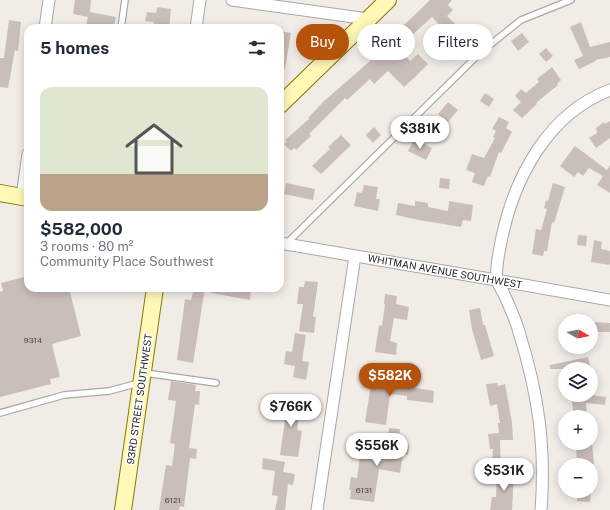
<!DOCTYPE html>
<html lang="en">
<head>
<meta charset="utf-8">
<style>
	:root { --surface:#fff; --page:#f2f2f3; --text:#1f2937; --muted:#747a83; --accent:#b45309 }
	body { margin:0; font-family:"Public Sans",sans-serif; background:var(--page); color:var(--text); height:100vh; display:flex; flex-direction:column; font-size:15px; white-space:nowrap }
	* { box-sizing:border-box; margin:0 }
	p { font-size:13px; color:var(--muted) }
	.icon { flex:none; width:22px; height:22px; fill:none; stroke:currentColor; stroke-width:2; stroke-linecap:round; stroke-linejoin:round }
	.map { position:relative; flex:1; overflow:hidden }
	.details { position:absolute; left:24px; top:24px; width:260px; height:268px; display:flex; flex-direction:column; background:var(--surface); border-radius:12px; box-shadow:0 2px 10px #0003 }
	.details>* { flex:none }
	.guide { position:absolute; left:296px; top:24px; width:254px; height:36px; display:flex; gap:8px }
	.needle { width:26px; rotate:99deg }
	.buttons { position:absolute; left:558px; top:314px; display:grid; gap:8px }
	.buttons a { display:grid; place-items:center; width:40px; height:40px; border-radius:50%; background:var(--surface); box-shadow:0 2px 10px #0003; font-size:20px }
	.price { position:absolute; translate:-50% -34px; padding:0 9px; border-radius:14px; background:#fff; color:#222; font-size:13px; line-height:26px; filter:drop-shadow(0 1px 2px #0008) }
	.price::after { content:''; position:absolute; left:50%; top:24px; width:12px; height:9px; margin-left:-6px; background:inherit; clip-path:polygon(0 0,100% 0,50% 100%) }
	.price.on { background:var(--accent); color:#fff }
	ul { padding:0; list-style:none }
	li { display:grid; align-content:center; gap:8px; height:212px; padding:0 16px }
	li span { display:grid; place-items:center; height:124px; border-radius:12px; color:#555 }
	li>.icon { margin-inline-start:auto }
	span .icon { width:72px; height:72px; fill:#fffc; stroke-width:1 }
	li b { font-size:17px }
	h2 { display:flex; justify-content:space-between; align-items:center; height:48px; padding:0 16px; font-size:17px }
	.chip { padding:0 14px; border-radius:18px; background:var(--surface); box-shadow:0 2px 10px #0003; font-size:14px; line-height:36px }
	.chip.on { background:var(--accent); color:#fff }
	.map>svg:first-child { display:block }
</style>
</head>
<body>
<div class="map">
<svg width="610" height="510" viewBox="0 0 610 510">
	<rect width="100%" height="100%" fill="#f2ece7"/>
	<path fill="#cabeb9" d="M75 0H91L90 12 116 17 114 28H99L86 25 88 17 73 14Z
		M430 0H452L448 5 453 10 447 16 461 30 451 40 443 31 444 30 432 17 398 48 410 61 418 54 428 64 414 78 404 87 388 71 374 84 370 79 347 100 345 98 309 134 311 136 296 150 294 148 291 151 284 144 287 142 285 140 309 119 308 118 324 101 385 48 382 44 401 26 402 27Z
		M157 7 171 9 169 28H153L154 22 145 21 147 12 156 13Z
		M9 20 21 22 18 51 15 50 8 88 0 87V58H4Z
		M581 22 590 47 610 42V57L595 60 596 61 579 69 574 60 583 56 570 27Z
		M280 31 291 33 285 69H280Z
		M522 33 529 42 518 51 511 41Z
		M546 48 553 56 546 62 539 54Z
		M552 67 561 80 557 84 558 85 536 103 537 104 522 118 513 110 521 102 515 96 521 89 526 93 539 82 537 79Z
		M485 93 494 99 489 107 480 101Z
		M448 102 458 110 448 122 438 114Z
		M499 117 509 122 506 128 512 132 501 153 499 152 490 177 488 176 484 186 472 182 475 173 466 170 472 154 484 158 495 138 493 137 496 131 492 129Z
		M610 121V138L596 148 589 138 597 133 596 128 604 122 605 124Z
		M374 127 381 135 373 143 366 135Z
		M341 135 351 145 321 174 312 166 330 149 328 147Z
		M414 139 432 148 426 160 408 151Z
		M575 146 607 170 610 165V193L597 185 603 176 589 168 583 176 578 172 574 177 560 166Z
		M440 178 450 179 449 189 439 188Z
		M286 183 315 189 313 200 284 194Z
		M553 183 565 187 554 223 552 222 547 251H544L543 256 532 254 536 229 541 230 547 209 544 208 546 200 548 201Z
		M364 185 378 187 376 199H380L378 211 354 206 357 192 362 193Z
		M415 201 428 203V207L448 211 449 201 473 205 471 221 463 220 461 227 419 220 396 215 398 203 415 206Z
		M578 235 587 236 586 246 577 245Z
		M594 240 602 242 601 249 610 251V264L609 265 591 262Z
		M28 276V288H69L81 336 52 344 60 377 50 379 51 384 0 397V292L3 291 1 283Z
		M305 281 318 282 313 317H316L314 333 299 331 303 304H297L299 287H304Z
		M194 288H205L193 363 177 360 185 299 191 300Z
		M212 288H251L250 300 211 293Z
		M385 294 397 296 396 304 409 307 407 320 394 318 390 341 397 343 396 355 375 352 379 325 382 326 385 304H384Z
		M480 308 483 325H485L494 356 481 360 472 329 469 310Z
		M591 322 610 323V332H591Z
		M295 333 306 335 302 361 309 362 306 380 293 377 295 366 284 364 286 351 292 352Z
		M588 357 591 369H550V365Z
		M369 373 397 377 396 385 434 391 433 403 407 400V396L390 394 386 425 365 422 371 385H368Z
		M171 381 196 385 195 391H200L199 405 195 404 189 448 197 449 196 459 190 458 184 507 180 506 179 510H159L166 465 172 466 175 444 170 443 176 401 168 400Z
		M497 383 498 386 505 384 512 422 513 440H500L501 471 492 470 493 449H490L488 434 499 433 498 423H500L497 404 490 406 486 384Z
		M571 395H591L606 397 605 405 586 403 587 417H574L572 401H570Z
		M285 398 302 401 297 430 302 431 298 457 280 455 285 420H281Z
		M389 428 400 429 398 443 409 445 408 455 403 454 400 473 379 469 374 502 350 499 351 490H349L351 477 357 478 361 449 386 452Z
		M576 443H592L594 464 577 465Z
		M263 458 285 462 283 472 295 474 293 485 288 484 285 510H275L278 496 272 495 275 471 262 469Z
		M497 472 514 473 512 510H490L492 497H496Z
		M578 491H591L590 502 577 501Z"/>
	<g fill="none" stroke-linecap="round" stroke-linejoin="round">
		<g stroke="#a8a8a8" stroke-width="8">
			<path id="lane" d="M121 28 125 0
				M28 226V231
				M286 244 481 52 521 20 571 0
				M145 373 216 383
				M0 413 64 395 109 391 139 383"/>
		</g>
		<g stroke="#a8a8a8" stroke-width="13">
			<path id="street" d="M232 0 368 19
				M45 28 49 0
				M196 28 200 0
				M22 197 28 154
				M280 243 496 280 610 300
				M317 510 355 256
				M541 510C546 446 538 393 519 332 515 318 509 305 503 292 501 288 497 283 497 279 495 268 500 248 502 237 515 176 549 113 610 90"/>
		</g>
		<g stroke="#7f7a00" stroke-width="18">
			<path id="secondary" d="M280 105 388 0
				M0 193 28 198
				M123 510 155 288"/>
		</g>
		<use href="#lane" stroke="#fff" stroke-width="5.5"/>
		<use href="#street" stroke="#fff" stroke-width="11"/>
		<use href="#secondary" stroke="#fff8b7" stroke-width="16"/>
	</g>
	<g text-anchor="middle" stroke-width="3" stroke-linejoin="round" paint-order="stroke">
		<g font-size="8" fill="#4b4847">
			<text x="33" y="343">9314</text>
			<text x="364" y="493">6131</text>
			<text x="173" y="503">6121</text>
		</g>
		<g font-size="10" fill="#212121" stroke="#fff">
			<text transform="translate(445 271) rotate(10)" y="4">WHITMAN AVENUE SOUTHWEST</text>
			<text transform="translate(139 399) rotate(-82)" y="4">93RD STREET SOUTHWEST</text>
		</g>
	</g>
</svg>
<div class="buttons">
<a><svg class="needle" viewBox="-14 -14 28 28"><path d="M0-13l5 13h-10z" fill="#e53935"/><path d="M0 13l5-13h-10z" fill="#747a83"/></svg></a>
<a><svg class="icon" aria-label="layers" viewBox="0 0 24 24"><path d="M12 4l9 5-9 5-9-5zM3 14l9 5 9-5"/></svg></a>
<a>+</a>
<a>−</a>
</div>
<b class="price" style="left:420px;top:150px">$381K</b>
<b class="price on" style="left:390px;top:397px">$582K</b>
<b class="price" style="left:291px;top:428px">$766K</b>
<b class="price" style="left:377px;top:467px">$556K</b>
<b class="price" style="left:504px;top:492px">$531K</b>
<div class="guide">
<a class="chip on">Buy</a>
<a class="chip">Rent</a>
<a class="chip">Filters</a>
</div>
<section class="details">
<h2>5 homes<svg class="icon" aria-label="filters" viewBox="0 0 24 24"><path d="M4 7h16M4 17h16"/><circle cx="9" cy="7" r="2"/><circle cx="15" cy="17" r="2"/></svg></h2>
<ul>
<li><span style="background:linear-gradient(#dfe7d0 70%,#b9a48a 0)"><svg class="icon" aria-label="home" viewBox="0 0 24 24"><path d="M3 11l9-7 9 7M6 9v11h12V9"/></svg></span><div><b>$582,000</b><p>3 rooms · 80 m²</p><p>Community Place Southwest</p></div></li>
</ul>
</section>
</div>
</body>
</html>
